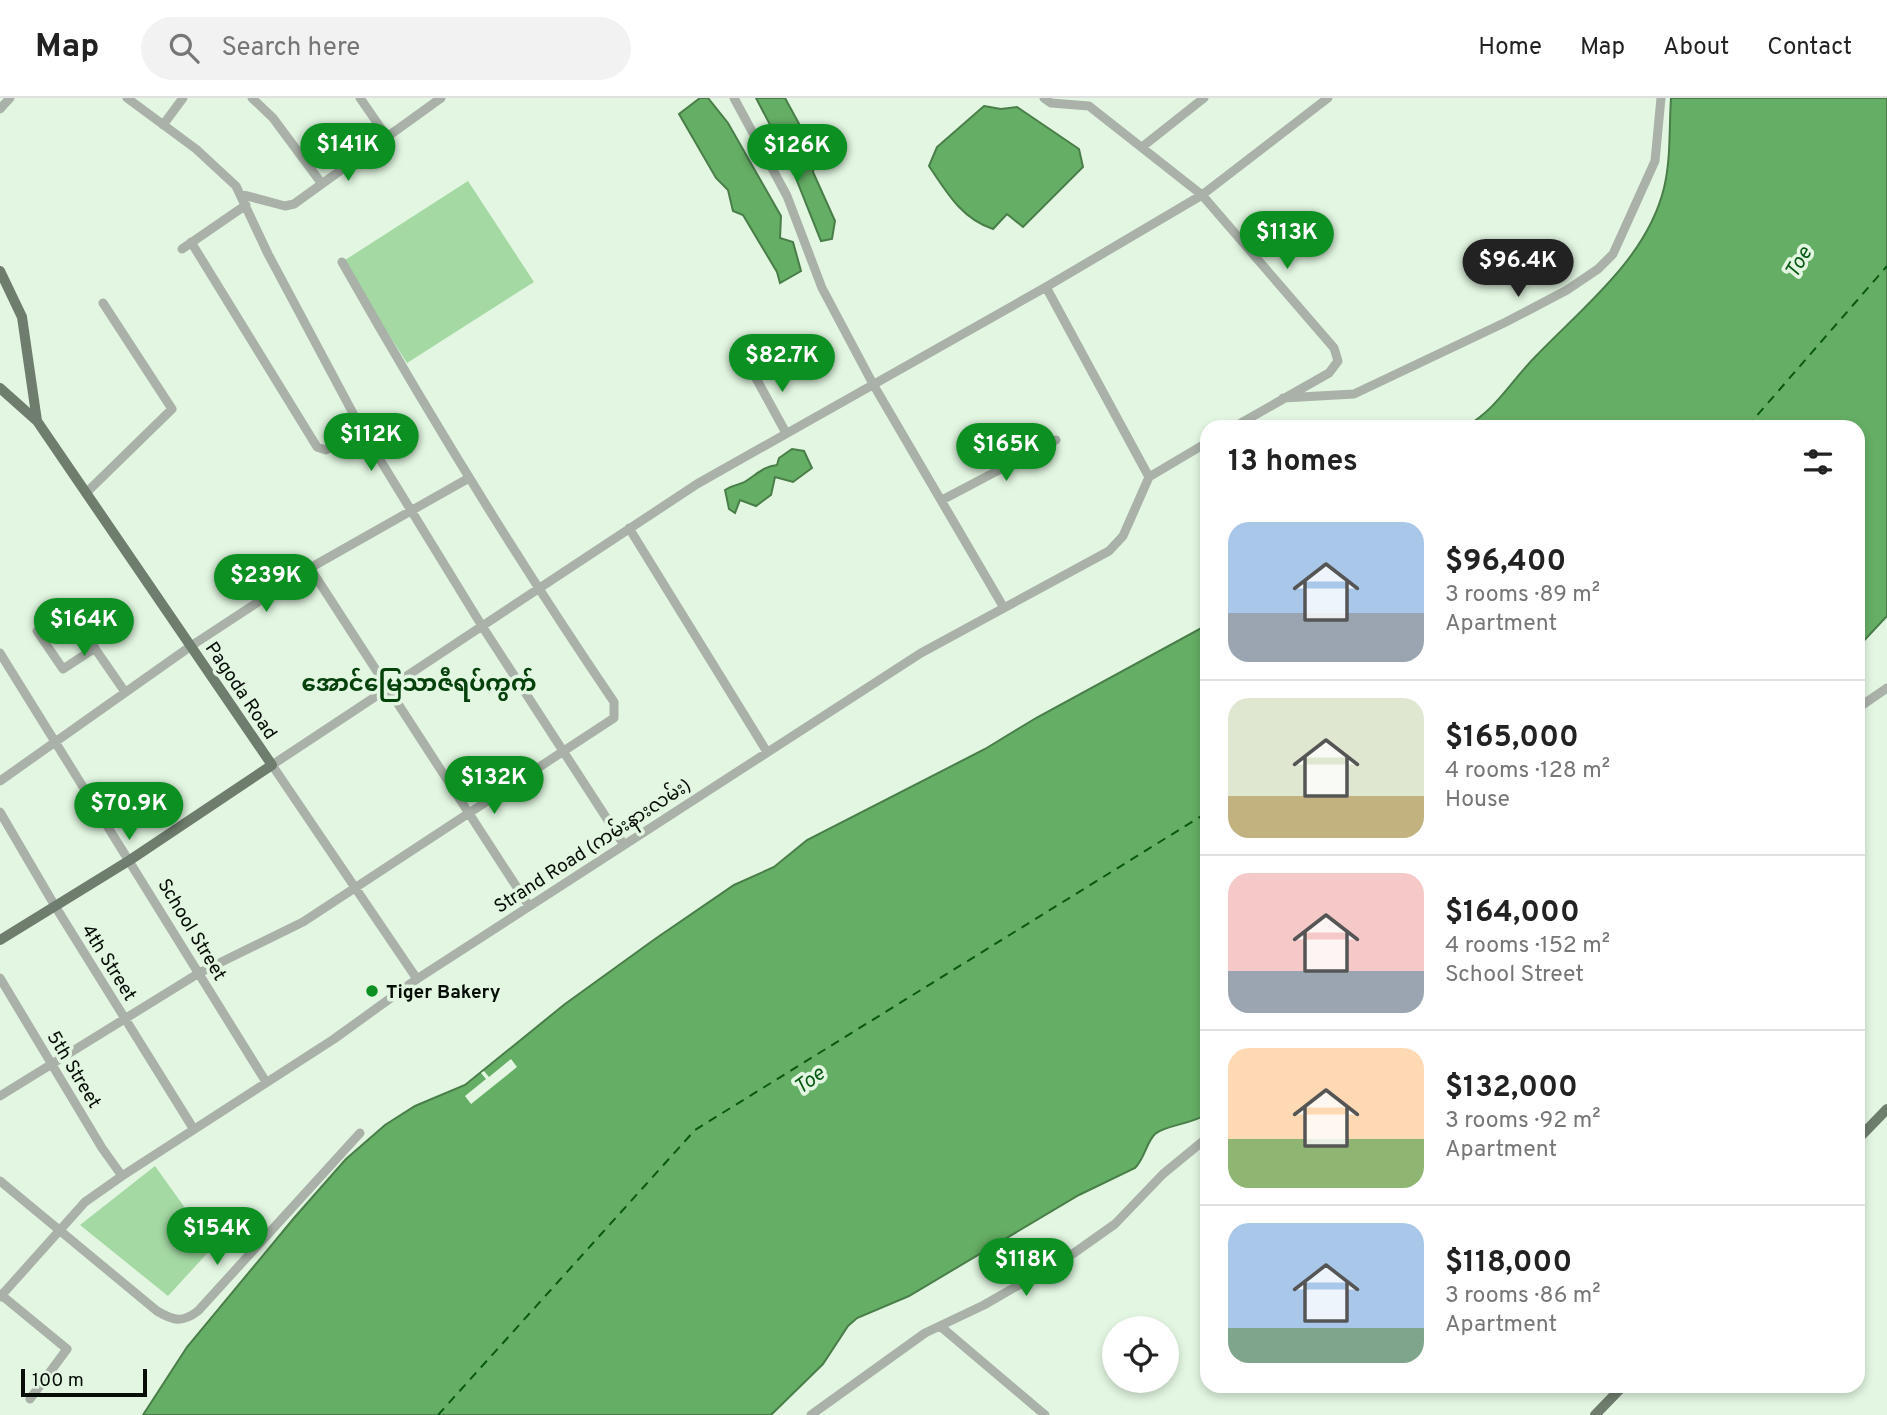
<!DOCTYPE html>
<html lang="en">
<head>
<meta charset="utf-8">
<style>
	:root { --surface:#fff; --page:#f2f2f2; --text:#222; --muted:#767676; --line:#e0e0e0; --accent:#0b9021 }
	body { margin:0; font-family:Overpass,"Noto Sans Myanmar",sans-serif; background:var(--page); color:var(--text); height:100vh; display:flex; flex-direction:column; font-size:26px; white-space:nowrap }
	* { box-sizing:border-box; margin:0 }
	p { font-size:23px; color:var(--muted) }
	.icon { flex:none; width:38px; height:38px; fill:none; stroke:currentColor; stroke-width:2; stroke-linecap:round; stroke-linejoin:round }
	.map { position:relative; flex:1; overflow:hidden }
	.sheet { position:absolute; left:1200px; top:322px; width:665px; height:973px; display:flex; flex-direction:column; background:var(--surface); border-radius:21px; box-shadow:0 4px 10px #0003 }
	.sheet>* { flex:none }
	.buttons { position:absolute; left:1102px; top:1218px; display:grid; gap:14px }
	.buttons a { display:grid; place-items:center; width:77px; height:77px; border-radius:50%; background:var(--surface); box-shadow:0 4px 10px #0003; font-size:35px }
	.scale { position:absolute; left:21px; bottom:18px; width:126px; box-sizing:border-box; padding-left:7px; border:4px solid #070d07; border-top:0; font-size:19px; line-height:24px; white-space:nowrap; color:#070d07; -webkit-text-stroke:5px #e2f6e1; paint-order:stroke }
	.price { position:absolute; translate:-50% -60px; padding:0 16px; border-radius:24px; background:var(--accent); color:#fff; font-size:23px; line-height:46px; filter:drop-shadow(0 2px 4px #0008) }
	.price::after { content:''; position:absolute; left:50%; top:42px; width:21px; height:16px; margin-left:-10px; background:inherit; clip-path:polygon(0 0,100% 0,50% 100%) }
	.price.selected { background:#222; color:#fff }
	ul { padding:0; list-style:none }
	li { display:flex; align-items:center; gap:21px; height:175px; padding:0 28px }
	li+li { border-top:2px solid var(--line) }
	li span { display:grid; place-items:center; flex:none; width:196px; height:140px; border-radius:21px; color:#555 }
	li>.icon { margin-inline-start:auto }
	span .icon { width:84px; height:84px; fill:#fffc; stroke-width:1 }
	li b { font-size:30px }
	h2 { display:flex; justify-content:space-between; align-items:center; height:84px; padding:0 28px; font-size:30px }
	header { display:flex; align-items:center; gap:42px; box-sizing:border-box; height:98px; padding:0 35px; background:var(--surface); border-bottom:2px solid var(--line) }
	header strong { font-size:33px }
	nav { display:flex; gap:38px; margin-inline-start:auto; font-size:24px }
	.search { width:490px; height:63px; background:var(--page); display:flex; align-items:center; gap:18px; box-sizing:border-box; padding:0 24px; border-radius:38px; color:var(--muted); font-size:26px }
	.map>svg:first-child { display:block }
</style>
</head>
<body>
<header>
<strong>Map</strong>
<div class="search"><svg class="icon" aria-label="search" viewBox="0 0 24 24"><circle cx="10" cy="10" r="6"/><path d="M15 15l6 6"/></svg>Search here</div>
<nav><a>Home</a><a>Map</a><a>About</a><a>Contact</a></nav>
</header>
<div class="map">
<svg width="1887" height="1317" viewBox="0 0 1887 1317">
	<rect width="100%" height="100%" fill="#e2f6e1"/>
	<path fill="#a4d9a3" d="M468 83 534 184 407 265 342 164Z
		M155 1068 213 1149 168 1198 80 1127Z"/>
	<path fill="#65ae65" stroke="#497e49" stroke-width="2" d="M700 0H708L728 25 781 118 780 140 793 144 801 173 780 185 777 174 743 117 733 113 728 92 716 80 679 16Z
		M756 0H785L816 57 813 74 835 123 832 141 821 143 789 63Z
		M1671 0H1887V518L1859 548 1858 329H1465C1497 311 1511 283 1536 258 1583 209 1647 160 1664 90 1671 61 1669 30 1671 0Z
		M984 8 1001 11 1017 9 1079 51 1083 69 1023 129 1007 116 993 131C962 121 947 95 929 68L937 49Z
		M792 351 804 353 812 370 793 384 775 379 771 397 756 408 740 402 735 415 729 411 725 392C732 387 740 387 746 383 756 377 764 368 777 367L779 360Z
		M1207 527V1016C1193 1026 1165 1027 1155 1036 1146 1045 1145 1060 1135 1070L1079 1097 909 1198 857 1220 848 1228 823 1266 771 1317H143L187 1249 294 1120 346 1061 385 1027 415 1008 465 987 565 906 655 841 734 787 774 769 807 742 985 651 1036 620Z"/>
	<path fill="#e2f6e1" d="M511 961 517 969 471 1006 465 998 486 981 481 975 484 973 489 979Z"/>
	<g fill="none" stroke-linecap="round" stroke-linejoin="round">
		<path stroke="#085913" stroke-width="2" stroke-dasharray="9 7" stroke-linecap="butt" d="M1747 329 1887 168
			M438 1317 695 1032 1208 714"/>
		<path stroke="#a9b1a8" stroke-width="9" d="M127 0 196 51 236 88 268 156 363 334 482 528 624 747
			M252 0 273 20 322 86
			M360 0 387 39
			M734 0 787 98 822 190 873 286 1004 510
			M1044 0 1051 5 1089 8 1202 97 1334 250 1338 263 1329 275 1234 329
			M0 11 10 0
			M163 27 183 0
			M1142 49 1204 0
			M240 96 285 108 294 106 441 0
			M191 144 317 349 326 352 361 330
			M182 151 246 107
			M1046 189 1149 379
			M751 271 786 335
			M1283 300 1354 296 1506 224 1567 192 1598 171 1613 156 1655 63 1661 0
			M86 395 172 311 103 205
			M942 402 1056 342
			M629 430 767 654
			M310 470 529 808
			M67 510 125 594
			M37 533 63 571 95 550
			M0 555 266 984
			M1858 610 1887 590
			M0 683 191 548 310 470 469 380
			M0 714 55 808 193 1030
			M0 880 102 1050 122 1078
			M417 881 272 667 697 386 1046 189 1202 97 1328 0
			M0 998 199 875 303 824 614 620V604C517 461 427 314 342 164
			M0 1083 157 1213C174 1223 182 1225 198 1213L360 1035
			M0 1196 67 1251 30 1301
			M0 1199 85 1104 122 1078 334 941 417 881 921 555 1109 453 1123 438 1149 379 1208 344
			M940 1228 1045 1317
			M811 1317 925 1235 984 1207 1074 1155 1115 1126 1163 1076 1208 1039"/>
		<path stroke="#6e7d6d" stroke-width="10" d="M0 173 22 219 37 323
			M0 290 37 323 272 667 130 762 0 842
			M1858 1041 1887 1011
			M1595 1317 1623 1288"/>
	</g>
	<circle fill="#0b9021" stroke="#e2f6e1" stroke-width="2.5" cx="372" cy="893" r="7"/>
	<g text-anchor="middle" stroke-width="7" stroke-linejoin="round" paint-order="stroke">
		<g font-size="19" fill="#070d07" stroke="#e2f6e1">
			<text transform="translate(242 592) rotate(56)" y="7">Pagoda Road</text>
			<text transform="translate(592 747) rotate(-33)" y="7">Strand Road (ကမ်းနားလမ်း)</text>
			<text transform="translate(193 831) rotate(59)" y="7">School Street</text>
			<text transform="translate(110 864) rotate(58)" y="7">4th Street</text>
			<text transform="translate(75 971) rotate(59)" y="7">5th Street</text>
		</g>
		<g font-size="19" font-weight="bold" fill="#070d07" stroke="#e2f6e1" text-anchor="start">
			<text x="386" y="900">Tiger Bakery</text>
		</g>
		<g font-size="21" font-style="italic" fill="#085913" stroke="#e2f6e1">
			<text transform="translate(1798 164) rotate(-60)" y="7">Toe</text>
			<text transform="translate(809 982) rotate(-36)" y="7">Toe</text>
		</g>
		<g font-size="23" font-weight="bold" fill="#06410c" stroke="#e2f6e1">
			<text x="419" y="593">အောင်မြေသာဇီရပ်ကွက်</text>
		</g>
	</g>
</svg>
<div class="buttons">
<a><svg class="icon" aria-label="locate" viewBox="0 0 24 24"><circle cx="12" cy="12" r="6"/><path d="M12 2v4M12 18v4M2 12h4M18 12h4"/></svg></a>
</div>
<div class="scale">100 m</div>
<b class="price" style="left:348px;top:85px">$141K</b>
<b class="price" style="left:797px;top:86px">$126K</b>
<b class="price" style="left:1287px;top:173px">$113K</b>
<b class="price selected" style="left:1518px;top:201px">$96.4K</b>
<b class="price" style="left:782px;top:296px">$82.7K</b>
<b class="price" style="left:371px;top:375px">$112K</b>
<b class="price" style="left:1006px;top:385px">$165K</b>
<b class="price" style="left:266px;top:516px">$239K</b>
<b class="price" style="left:84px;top:560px">$164K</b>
<b class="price" style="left:494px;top:718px">$132K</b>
<b class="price" style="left:129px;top:744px">$70.9K</b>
<b class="price" style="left:217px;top:1169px">$154K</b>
<b class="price" style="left:1026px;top:1200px">$118K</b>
<section class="sheet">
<h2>13 homes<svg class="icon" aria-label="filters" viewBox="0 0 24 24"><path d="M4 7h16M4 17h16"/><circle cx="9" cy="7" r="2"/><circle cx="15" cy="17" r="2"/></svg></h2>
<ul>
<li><span style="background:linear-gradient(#a9c7e8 65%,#9aa5b1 0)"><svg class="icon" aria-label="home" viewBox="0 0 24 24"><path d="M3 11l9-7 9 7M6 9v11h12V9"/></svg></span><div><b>$96,400</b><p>3 rooms · 89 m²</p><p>Apartment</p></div></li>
<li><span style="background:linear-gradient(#dfe7d0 70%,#c2b280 0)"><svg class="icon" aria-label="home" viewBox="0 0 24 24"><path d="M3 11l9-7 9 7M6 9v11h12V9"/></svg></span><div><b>$165,000</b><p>4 rooms · 128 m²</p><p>House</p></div></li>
<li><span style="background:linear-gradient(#f6c9c9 70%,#9aa5b1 0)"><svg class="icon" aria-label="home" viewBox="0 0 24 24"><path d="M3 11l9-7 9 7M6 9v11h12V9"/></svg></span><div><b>$164,000</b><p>4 rooms · 152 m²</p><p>School Street</p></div></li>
<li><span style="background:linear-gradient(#ffd9b3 65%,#8fb573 0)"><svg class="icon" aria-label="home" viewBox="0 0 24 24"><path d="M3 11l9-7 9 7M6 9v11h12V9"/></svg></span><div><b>$132,000</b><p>3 rooms · 92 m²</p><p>Apartment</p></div></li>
<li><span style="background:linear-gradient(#a9c7e8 75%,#7fa58c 0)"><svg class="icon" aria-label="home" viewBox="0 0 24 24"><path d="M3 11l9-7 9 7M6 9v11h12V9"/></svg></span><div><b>$118,000</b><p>3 rooms · 86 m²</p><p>Apartment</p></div></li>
</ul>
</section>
</div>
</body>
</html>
